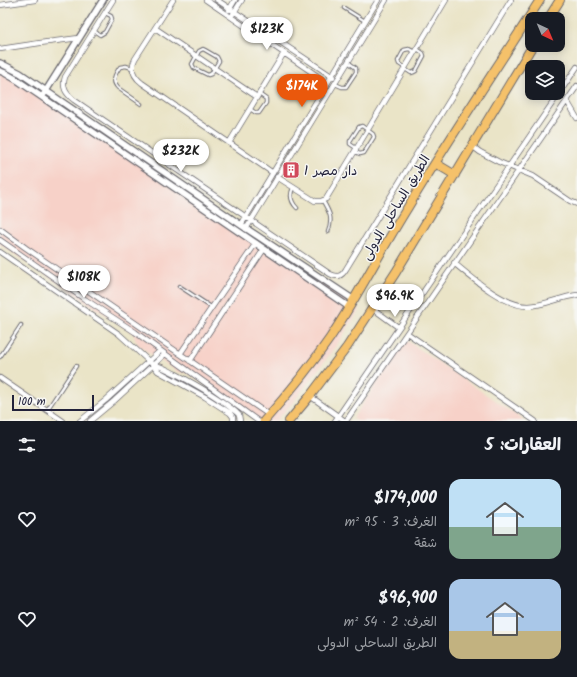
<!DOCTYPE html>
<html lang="ar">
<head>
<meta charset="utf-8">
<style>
	:root { --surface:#171b24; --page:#20242c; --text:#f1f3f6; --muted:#9ea1a6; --accent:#ea580c }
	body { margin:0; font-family:Kalam,"Playpen Sans Arabic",sans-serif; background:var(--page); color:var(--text); direction:rtl; height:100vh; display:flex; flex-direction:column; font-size:15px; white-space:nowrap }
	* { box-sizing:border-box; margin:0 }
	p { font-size:13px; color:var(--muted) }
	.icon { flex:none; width:22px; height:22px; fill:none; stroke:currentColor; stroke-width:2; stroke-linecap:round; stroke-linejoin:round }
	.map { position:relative; height:421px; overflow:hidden; direction:ltr }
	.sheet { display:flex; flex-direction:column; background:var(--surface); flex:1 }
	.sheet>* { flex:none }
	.needle { width:26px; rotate:136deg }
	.fabs { position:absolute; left:525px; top:12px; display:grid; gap:8px }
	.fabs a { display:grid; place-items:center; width:40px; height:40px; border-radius:8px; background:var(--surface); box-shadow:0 2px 10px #0003; font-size:20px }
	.scale { position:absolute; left:12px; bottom:10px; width:82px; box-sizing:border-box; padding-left:4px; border:2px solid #22223b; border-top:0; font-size:11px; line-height:14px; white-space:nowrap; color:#22223b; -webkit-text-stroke:3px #f6f6f2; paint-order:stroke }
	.price { position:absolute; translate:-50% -34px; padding:0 9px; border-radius:14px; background:#fff; color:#222; font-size:13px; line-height:26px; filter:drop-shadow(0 1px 2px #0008) }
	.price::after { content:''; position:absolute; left:50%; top:24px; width:12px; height:9px; margin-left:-6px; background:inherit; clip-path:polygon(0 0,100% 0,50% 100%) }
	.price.current { background:var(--accent); color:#fff }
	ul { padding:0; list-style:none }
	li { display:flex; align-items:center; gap:12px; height:100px; padding:0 16px }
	li span { display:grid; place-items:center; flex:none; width:112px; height:80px; border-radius:12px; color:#555 }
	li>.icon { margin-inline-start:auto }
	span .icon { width:48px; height:48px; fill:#fffc; stroke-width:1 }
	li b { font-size:17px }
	h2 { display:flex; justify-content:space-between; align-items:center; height:48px; padding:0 16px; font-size:17px }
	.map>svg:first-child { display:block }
</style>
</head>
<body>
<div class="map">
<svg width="577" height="421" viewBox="0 0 577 421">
	<rect width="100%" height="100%" fill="#f6f6f2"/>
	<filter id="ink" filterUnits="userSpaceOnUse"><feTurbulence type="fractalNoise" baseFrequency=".025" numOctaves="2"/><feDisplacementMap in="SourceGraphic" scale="8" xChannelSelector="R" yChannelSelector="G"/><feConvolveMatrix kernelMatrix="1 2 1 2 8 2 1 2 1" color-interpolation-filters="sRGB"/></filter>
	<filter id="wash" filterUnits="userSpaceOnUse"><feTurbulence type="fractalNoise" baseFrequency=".012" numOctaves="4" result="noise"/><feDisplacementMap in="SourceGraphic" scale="16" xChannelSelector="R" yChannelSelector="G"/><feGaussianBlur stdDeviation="0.9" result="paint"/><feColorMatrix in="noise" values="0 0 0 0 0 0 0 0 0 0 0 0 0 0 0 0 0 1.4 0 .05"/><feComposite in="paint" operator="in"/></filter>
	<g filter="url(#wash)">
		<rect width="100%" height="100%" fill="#eae4c7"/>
		<path fill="#f7d1c8" d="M0 67 20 78 39 91 360 309 337 345 294 401 276 421H261L187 373 178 372 158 359 138 345 133 333 0 244Z
			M406 340 525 421H357L353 418Z"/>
	</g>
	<g filter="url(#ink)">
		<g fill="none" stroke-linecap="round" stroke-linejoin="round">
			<g stroke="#68666c" stroke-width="4.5">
				<path id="service" d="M344 8 365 21
					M94 31 100 35 105 32 112 19 111 16 105 13
					M203 49 205 50 217 57 219 61 211 74 208 75 194 68 192 64 199 51Z
					M132 68 126 66 120 67C115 74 111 81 118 88L141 104
					M405 68 399 64 398 61 404 50 409 49 415 52
					M405 69 411 73 414 72 416 71 424 56 423 53 417 49
					M335 84 342 87H346L356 72V68L348 62
					M250 109 256 113H259L266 103V99L259 94
					M355 152 360 154 364 153 374 137 373 134 362 126 359 127 350 141V144L356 148
					M293 188C289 196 291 202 297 208
					M323 201C330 213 333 219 328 232
					M179 286 211 307
					M0 357 21 325
					M47 410 76 366"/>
			</g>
			<g stroke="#68666c" stroke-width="6">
				<path id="minor" d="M113 0 65 77C62 87 65 93 74 100L330 274C338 278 342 276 346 269L511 0
					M173 0 135 59C130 69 133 76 142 83L273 173
					M206 0 322 79 327 86
					M217 0 333 77
					M0 5 35 0
					M229 10 235 0
					M233 14 242 0
					M155 28 257 97
					M0 49 40 43 79 38
					M567 101 577 118
					M229 143 284 53
					M472 146 480 152 499 162 533 176 570 201 577 204
					M277 177 315 201H321L326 199 446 0
					M241 225 378 0
					M0 229 26 248 269 415
					M246 229 386 0
					M0 240 83 298 135 332 258 421
					M0 252 119 334 153 365 158 371 205 397 230 413 233 417V421
					M454 263C472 278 505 307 529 306 545 305 561 297 577 295
					M372 308 398 327
					M407 333 535 421
					M180 354 256 243
					M190 361 264 249
					M153 365C161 365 169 371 176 374 197 385 218 397 236 412L239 415 240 421
					M0 378 63 421
					M310 396 345 421
					M80 421 106 400 160 351
					M90 421 114 401 165 354
					M335 421 577 67
					M346 421 577 86"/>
			</g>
			<g stroke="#68666c" stroke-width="8">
				<path id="tertiary" d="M0 63 20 73 241 225 354 300
					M0 71 5 73 17 80 349 307
					M44 94 103 0"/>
			</g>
			<g stroke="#68666c" stroke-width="10">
				<path id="trunk" d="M548 19 560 0
					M435 163 455 175
					M264 421C288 394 310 367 330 338 358 296 381 250 408 207 450 137 496 69 540 0
					M289 421 310 396 347 347 396 272 533 45"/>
			</g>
			<use href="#service" stroke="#fff" stroke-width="2.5"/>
			<use href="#minor" stroke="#fff" stroke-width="4.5"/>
			<use href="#tertiary" stroke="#fff" stroke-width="5.5"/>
			<use href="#trunk" stroke="#f5c16b" stroke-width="8"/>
		</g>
	</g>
	<defs>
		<g id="building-square" transform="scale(0.9)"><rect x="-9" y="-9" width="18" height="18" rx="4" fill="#d1495b" stroke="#f6f6f2"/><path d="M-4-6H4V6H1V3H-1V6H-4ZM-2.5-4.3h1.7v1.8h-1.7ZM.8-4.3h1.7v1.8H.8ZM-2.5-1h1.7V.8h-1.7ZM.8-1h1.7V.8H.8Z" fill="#fff"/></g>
	</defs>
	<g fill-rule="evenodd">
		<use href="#building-square" x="291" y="170"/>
	</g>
	<g text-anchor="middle" stroke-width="3" stroke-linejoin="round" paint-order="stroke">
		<g font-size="13" fill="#22223b" stroke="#f6f6f2" text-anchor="start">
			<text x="304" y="175">دار مصر 1</text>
		</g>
		<g font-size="13" fill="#22223b" stroke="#f6f6f2">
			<text transform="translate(395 207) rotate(-59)" y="5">الطريق الساحلى الدولى</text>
		</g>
	</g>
</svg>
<div class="fabs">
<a><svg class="needle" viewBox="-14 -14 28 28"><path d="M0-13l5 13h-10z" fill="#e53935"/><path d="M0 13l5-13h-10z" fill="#9ea1a6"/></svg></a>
<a><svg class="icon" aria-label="layers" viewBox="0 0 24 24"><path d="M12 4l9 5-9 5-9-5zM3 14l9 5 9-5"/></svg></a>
</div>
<div class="scale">100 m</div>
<b class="price" style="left:267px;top:51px">$123K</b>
<b class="price current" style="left:302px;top:108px">$174K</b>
<b class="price" style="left:181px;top:173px">$232K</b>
<b class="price" style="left:84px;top:299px">$108K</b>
<b class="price" style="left:395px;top:318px">$96.9K</b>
</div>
<section class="sheet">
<h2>العقارات: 5<svg class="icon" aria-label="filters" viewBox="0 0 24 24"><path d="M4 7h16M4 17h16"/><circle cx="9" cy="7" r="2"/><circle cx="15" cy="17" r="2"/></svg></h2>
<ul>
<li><span style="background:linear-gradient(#bfe0f5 60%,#7fa58c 0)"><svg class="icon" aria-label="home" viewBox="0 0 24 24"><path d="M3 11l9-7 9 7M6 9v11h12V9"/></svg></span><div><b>$174,000</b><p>الغرف: 3 · 95 m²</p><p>شقة</p></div><svg class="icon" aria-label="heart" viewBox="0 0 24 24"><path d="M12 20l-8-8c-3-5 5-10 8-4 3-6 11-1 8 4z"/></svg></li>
<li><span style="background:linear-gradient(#a9c7e8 65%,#c2b280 0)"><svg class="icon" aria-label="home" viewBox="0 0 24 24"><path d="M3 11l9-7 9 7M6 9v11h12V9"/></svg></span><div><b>$96,900</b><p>الغرف: 2 · 54 m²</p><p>الطريق الساحلى الدولى</p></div><svg class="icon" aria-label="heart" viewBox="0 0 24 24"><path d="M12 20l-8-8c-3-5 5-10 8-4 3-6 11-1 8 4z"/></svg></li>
</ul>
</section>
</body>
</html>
